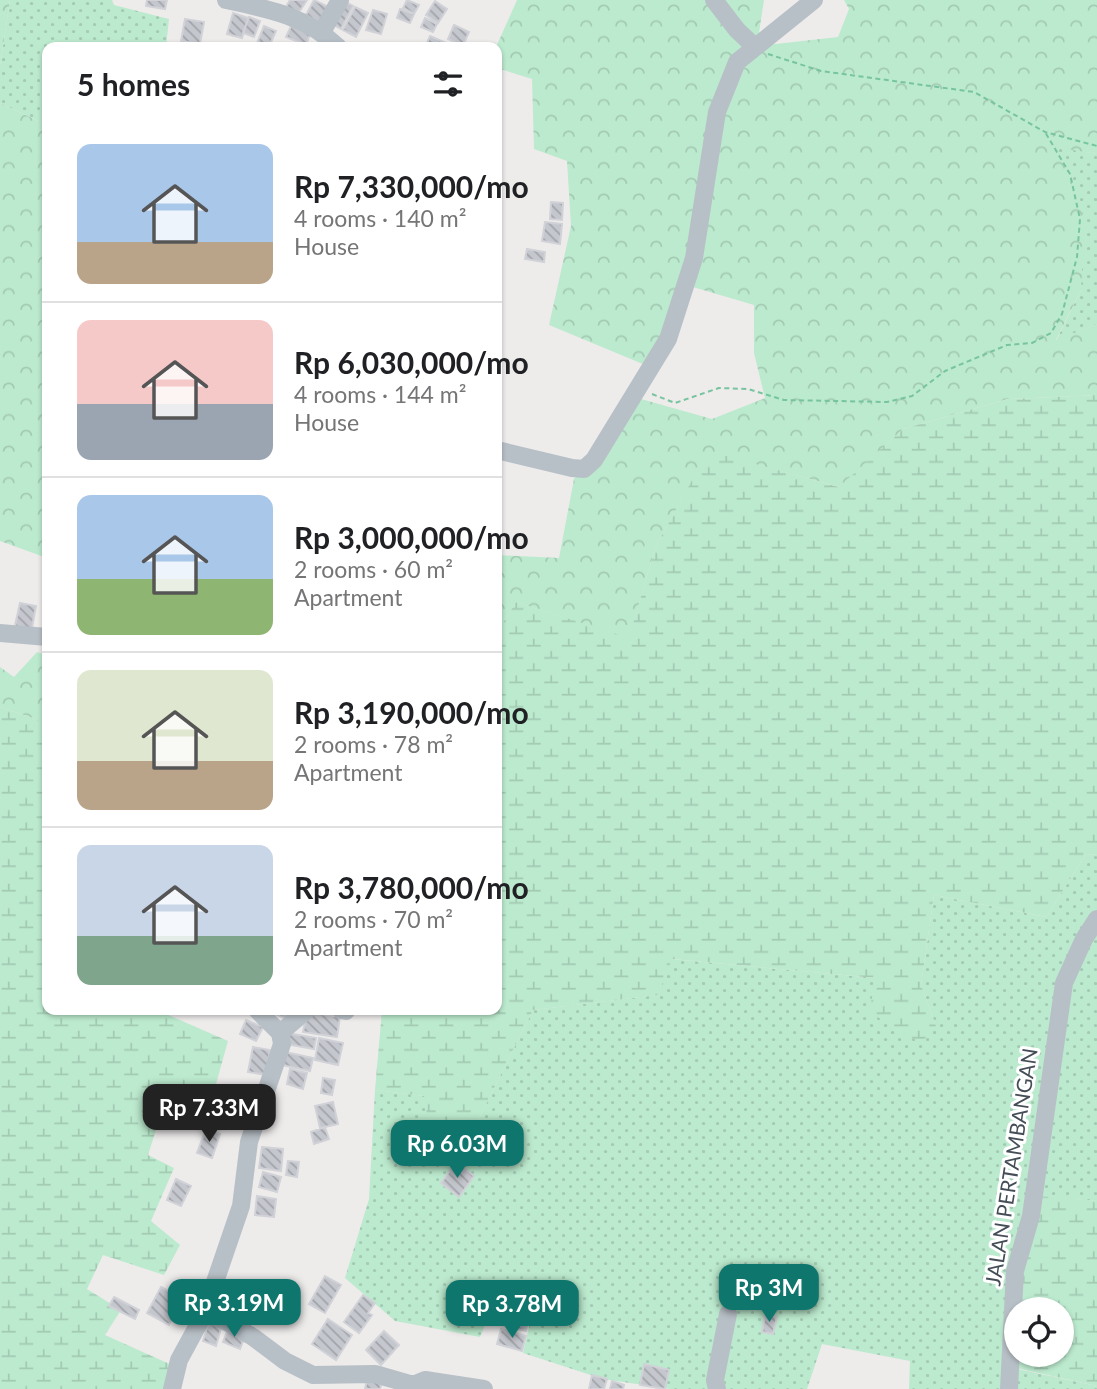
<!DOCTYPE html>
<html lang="en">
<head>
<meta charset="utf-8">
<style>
	:root { --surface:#fff; --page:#f2f2f2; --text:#202124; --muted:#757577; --line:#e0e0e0; --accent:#0f766e }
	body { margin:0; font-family:Lato,sans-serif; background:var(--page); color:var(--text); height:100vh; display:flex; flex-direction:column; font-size:26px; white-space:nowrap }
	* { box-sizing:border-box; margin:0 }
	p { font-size:23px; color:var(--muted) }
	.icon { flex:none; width:38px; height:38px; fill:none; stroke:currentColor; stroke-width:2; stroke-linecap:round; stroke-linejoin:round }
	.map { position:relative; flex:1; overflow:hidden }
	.sheet { position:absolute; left:42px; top:42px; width:460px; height:973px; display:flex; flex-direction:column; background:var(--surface); border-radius:14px; box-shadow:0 2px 5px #0004 }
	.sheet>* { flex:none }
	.controls { position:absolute; left:1004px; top:1297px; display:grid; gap:14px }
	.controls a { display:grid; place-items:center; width:70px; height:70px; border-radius:50%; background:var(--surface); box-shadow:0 2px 5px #0004; font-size:35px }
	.price { position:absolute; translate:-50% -60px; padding:0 16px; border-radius:14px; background:var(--accent); color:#fff; font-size:23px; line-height:46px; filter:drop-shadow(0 2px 4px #0008) }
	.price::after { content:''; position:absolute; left:50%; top:42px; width:21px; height:16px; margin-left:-10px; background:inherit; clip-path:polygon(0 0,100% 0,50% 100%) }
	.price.active { background:#222; color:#fff }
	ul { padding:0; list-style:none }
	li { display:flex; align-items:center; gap:21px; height:175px; padding:0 35px }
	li+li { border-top:2px solid var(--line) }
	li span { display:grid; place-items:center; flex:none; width:196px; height:140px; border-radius:14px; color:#555 }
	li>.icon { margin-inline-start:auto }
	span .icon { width:84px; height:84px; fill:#fffc; stroke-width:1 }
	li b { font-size:30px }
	h2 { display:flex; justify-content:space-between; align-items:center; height:84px; padding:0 35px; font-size:30px }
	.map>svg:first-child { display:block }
</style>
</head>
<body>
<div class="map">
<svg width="1097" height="1389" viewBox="0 0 1097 1389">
	<defs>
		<pattern id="grass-dots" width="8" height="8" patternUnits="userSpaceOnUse" patternTransform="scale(1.75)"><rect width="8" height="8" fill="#bceace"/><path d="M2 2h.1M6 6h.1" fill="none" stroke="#a3cab3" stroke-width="1.8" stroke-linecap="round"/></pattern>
		<pattern id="forest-crowns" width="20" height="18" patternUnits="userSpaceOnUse" patternTransform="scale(1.75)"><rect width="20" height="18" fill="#bceace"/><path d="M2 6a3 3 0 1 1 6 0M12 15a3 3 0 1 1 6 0" fill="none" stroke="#a3cab3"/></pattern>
		<pattern id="wetland-marsh" width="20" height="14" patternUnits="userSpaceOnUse" patternTransform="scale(1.75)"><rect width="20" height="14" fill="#bceace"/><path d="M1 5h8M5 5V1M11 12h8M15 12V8" fill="none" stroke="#a3cab3"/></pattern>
		<pattern id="building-back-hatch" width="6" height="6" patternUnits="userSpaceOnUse" patternTransform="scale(1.75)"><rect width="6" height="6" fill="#c5c7ce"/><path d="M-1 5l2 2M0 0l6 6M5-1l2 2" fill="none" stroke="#a2a4aa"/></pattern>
	</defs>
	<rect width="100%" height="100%" fill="#eeebeb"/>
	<path fill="url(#grass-dots)" d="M10 0H112L114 5 169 19 166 47H47V125L0 103V66Z
		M1054 146 1097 154V324L1056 341 1081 290Z
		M1086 854 1097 855V1201L1027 1196 1003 1366 1097 1386V1389H909L910 1361 822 1344 807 1389H670L603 1379 523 1353 534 1305 499 1291 480 1337 395 1321 345 1278 369 1199 375 1090 425 1096 466 1144 533 1010 657 995 671 959 876 978 936 1026 921 985 934 895 1046 917Z"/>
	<path fill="url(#forest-crowns)" d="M0 0H10L0 66Z
		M517 0H764L757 46 838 37 849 9 844 0H1097V154L1054 147 1075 186 1085 223 1081 290 1056 340 1097 324V395L1008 399 903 429 840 487 708 452 655 548 629 639 516 602 497 632V555L559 558 574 479 634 397 712 419 765 398 754 353V305L686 285 650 367 549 325 571 226 567 161 534 149 532 79 497 68 496 47Z
		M0 103 47 125V558L0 541Z
		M37 652 47 655V723L0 707V667L14 677Z"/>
	<path fill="url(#wetland-marsh)" fill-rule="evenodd" d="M1097 395V855L1086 854 1046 917 934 895 921 985 936 1026 921 1043 869 1012 876 978 672 959 658 995 533 1010 466 1144H432L424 1096 375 1090 382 1010H497V632L516 602 629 638 655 548 708 451 839 487 903 429 1008 399Z
		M0 707 47 723V1010H157L228 1041 211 1102 170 1086 148 1155 174 1168 151 1221 180 1245 164 1275 103 1255 87 1289 121 1310 105 1335 174 1366V1389H0Z
		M1027 1195 1097 1201V1386L1003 1365ZM1017 1309H1062V1354H1017Z"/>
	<path fill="url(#building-back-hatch)" stroke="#d0d2d7" stroke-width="2" d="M147 0H167L165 9 146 6Z
		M290 0H307L298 14 286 7Z
		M314 0 333 9 324 25 306 15Z
		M407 0 419 5 414 14 403 8Z
		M344 1 353 6 341 29 332 24Z
		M435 1 447 9 438 23 426 15Z
		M355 7 368 13 356 37 343 30Z
		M400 9 414 14 410 23 397 18Z
		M373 10 387 14 381 34 366 30Z
		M233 13 248 18 242 38 227 34Z
		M249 17 260 21 254 37 243 33Z
		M425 18 437 24 433 32 421 27Z
		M185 19 204 22 200 44 181 41Z
		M292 24 311 32 306 45 286 37Z
		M454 25 469 32 463 46 448 39Z
		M264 26 276 31 269 47 257 43Z
		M430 36 451 45 450 47H425Z
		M551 202 563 203 562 220 550 219Z
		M545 222 562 224 560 244 542 241Z
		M527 249 545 252 544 262 525 259Z
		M20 603 36 606 31 633 14 630Z
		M267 1010H292L288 1020Z
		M307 1012 340 1017 337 1037 303 1032Z
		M246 1020 263 1027 256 1041 240 1034Z
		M288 1033 316 1038 314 1049 286 1044Z
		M319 1038 343 1043 338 1065 315 1060Z
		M253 1047 270 1050 266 1075 248 1072Z
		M285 1052 313 1058 310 1071 282 1065Z
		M290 1069 307 1073 303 1089 287 1084Z
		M323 1078 335 1080 332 1095 321 1093Z
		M333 1102 338 1124 320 1128 315 1106Z
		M325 1127 329 1139 314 1144 311 1132Z
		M206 1129 220 1134 212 1158 197 1153Z
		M262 1147 283 1149 281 1171 259 1168Z
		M288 1161 299 1162 297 1177 286 1175Z
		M456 1162 474 1176 459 1197 441 1183Z
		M263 1172 281 1177 277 1192 259 1187Z
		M176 1179 191 1186 181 1206 167 1200Z
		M257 1196 276 1199 274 1217 255 1215Z
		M325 1276 341 1285 325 1313 309 1304Z
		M194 1280 203 1285 196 1301 187 1297Z
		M751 1282 771 1284 764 1305 747 1304Z
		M161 1287 183 1299 169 1325 147 1313Z
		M234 1291 252 1296 249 1310 230 1306Z
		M363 1295 375 1303 368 1313 372 1315 359 1333 344 1322Z
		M499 1295 532 1302 526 1331 507 1326 510 1313 496 1309Z
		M114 1297 139 1310 135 1319 109 1306Z
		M765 1315 777 1317 773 1334 762 1332Z
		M328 1319 352 1335 336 1360 312 1344Z
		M209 1321 222 1325 216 1346 203 1341Z
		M228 1329 245 1336 240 1349 223 1342Z
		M501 1329 526 1336 522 1351 497 1344Z
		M384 1331 399 1345 381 1365 366 1350Z
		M644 1364 669 1370 665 1389 640 1385Z
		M592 1375 607 1379 604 1389H589Z
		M367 1380 382 1383 380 1389H365Z
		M612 1381 624 1385 623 1389H610Z"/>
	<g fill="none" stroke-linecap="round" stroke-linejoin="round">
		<path stroke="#77c4a0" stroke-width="2" stroke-dasharray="5 3.5" stroke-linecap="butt" d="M768 54 821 71 974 92 1045 132 1097 146
			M652 394 675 403 719 388 748 389 784 400 887 402 912 396 945 371 1007 345 1032 343 1051 333 1062 314 1077 257 1080 219 1070 174 1045 132"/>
		<path stroke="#b8c0c7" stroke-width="18" d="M226 0C269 9 306 16 338 47
			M714 0 737 30 754 46
			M322 32 340 0
			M497 450 572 468 584 469 594 460 668 339 694 258 717 112 737 62 814 0
			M0 633 47 637
			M341 1010 346 1011
			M280 1033 307 1010
			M204 1314 223 1320 253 1337 285 1361 313 1375 375 1374 413 1385 425 1380 484 1389
			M172 1389 179 1360 204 1314 241 1206 249 1142 282 1044 280 1033 257 1010
			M717 1389 715 1380 728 1314
			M1009 1389 1015 1271 1031 1216 1064 983 1084 939 1097 919"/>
	</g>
	<g text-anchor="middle" stroke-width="6" stroke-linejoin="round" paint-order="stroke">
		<g font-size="21" fill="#454e57" stroke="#fff">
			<text transform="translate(1012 1167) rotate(-81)" y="7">JALAN PERTAMBANGAN</text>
		</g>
	</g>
</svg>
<div class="controls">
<a><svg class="icon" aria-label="locate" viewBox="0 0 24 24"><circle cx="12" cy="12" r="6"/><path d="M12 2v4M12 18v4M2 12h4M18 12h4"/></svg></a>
</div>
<b class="price active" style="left:209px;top:1144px">Rp 7.33M</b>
<b class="price" style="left:457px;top:1180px">Rp 6.03M</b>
<b class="price" style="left:769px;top:1324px">Rp 3M</b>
<b class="price" style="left:234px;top:1339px">Rp 3.19M</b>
<b class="price" style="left:512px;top:1340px">Rp 3.78M</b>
<section class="sheet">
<h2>5 homes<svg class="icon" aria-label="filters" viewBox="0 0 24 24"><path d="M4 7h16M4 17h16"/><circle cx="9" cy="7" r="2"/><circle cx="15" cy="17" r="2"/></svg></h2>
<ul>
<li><span style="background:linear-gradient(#a9c7e8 70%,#b9a48a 0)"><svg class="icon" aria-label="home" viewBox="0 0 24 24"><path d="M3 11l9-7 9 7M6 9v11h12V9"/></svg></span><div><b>Rp 7,330,000/mo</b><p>4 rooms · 140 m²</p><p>House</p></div></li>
<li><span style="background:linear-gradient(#f6c9c9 60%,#9aa5b1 0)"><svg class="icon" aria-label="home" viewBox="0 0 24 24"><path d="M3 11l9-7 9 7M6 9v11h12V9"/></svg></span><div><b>Rp 6,030,000/mo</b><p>4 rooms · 144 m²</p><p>House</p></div></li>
<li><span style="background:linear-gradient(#a9c7e8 60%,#8fb573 0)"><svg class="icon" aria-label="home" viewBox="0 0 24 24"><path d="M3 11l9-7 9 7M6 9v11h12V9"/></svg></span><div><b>Rp 3,000,000/mo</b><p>2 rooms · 60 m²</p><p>Apartment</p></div></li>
<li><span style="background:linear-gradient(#dfe7d0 65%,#b9a48a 0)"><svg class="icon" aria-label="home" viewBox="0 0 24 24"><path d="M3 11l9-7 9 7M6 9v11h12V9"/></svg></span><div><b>Rp 3,190,000/mo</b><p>2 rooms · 78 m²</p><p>Apartment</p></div></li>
<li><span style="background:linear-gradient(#c9d6e8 65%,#7fa58c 0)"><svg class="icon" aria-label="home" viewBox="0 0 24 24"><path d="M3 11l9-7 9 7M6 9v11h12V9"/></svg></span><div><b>Rp 3,780,000/mo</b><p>2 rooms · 70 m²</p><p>Apartment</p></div></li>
</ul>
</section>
</div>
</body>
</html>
